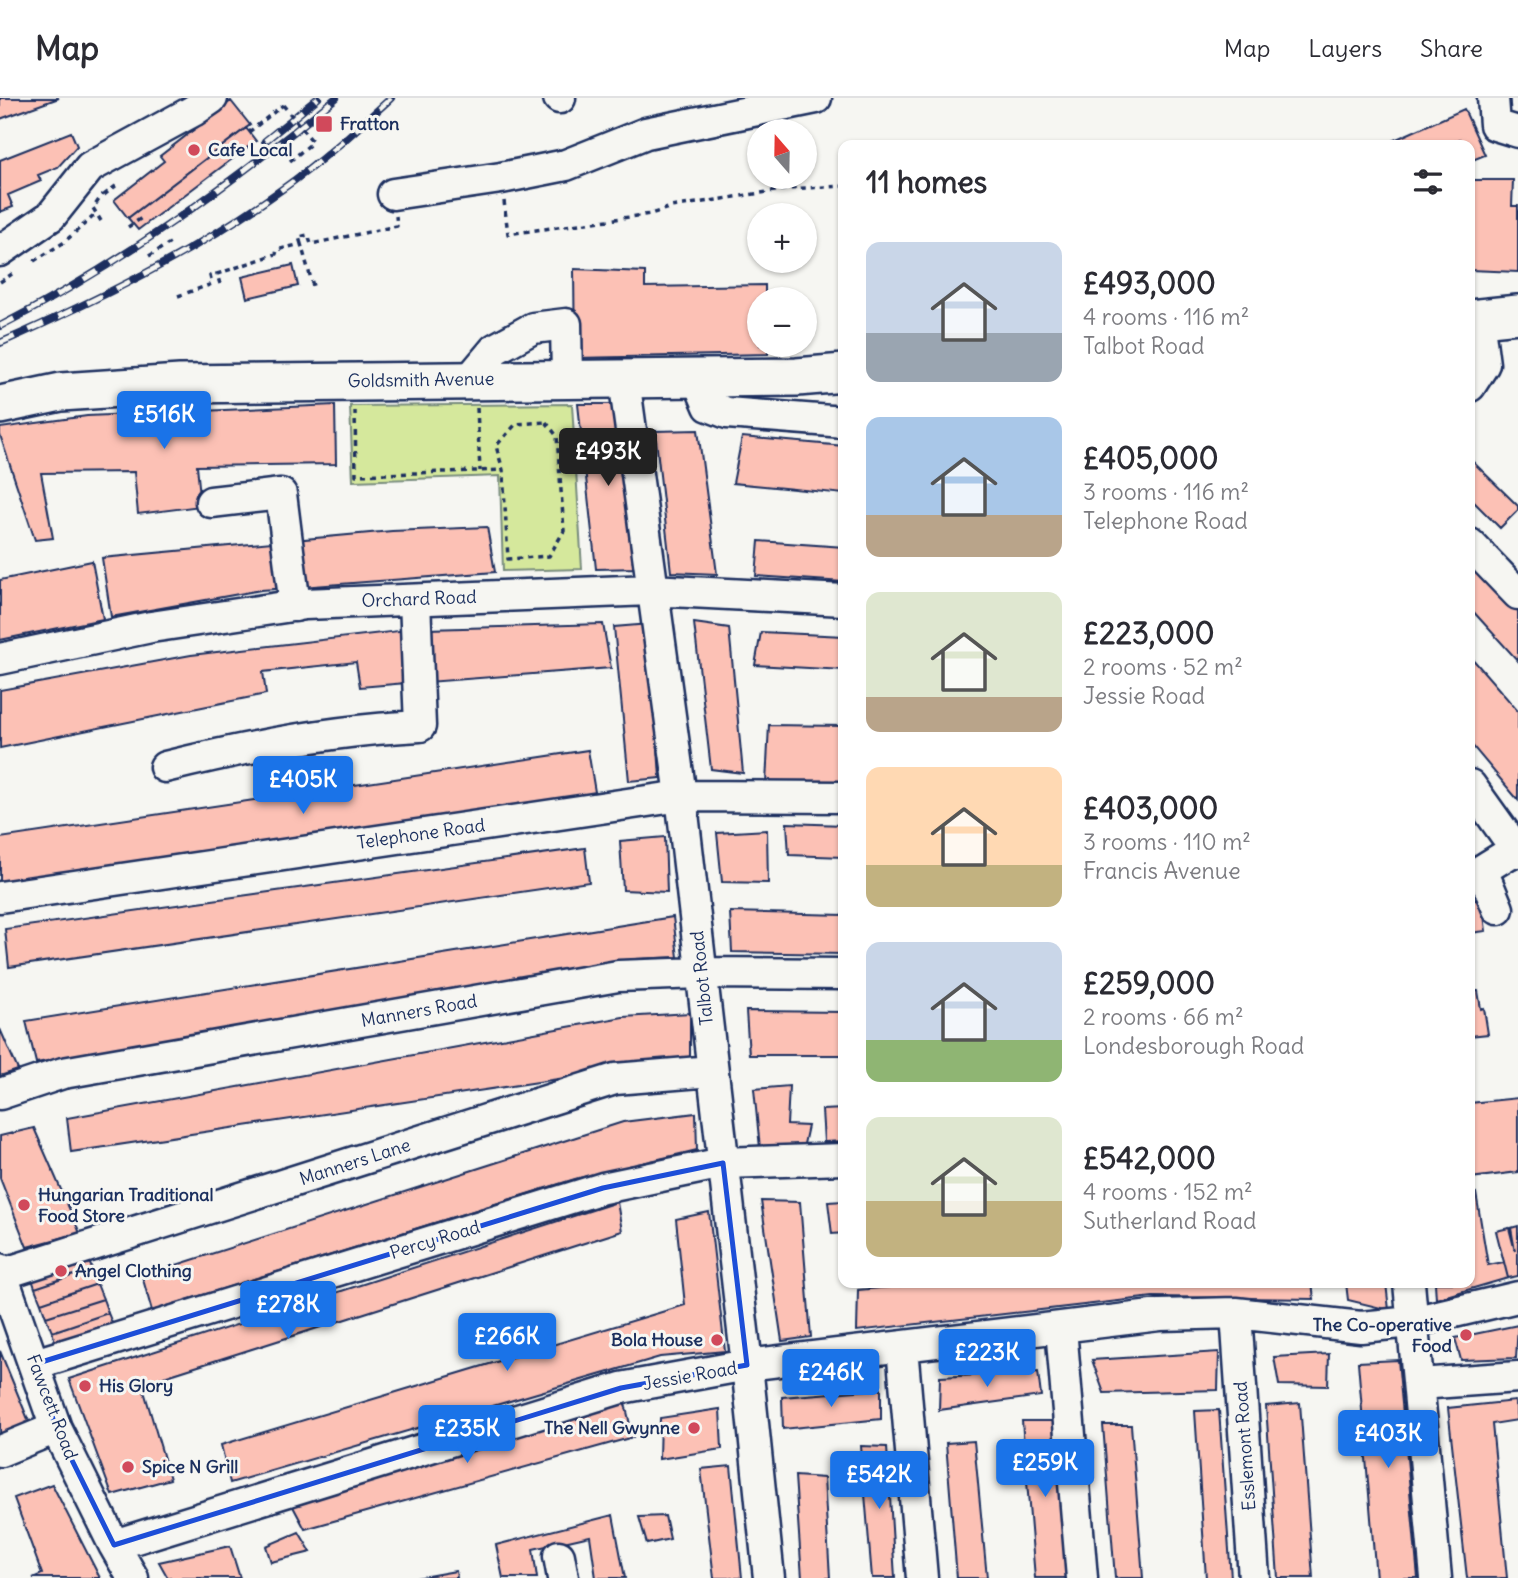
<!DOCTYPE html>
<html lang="en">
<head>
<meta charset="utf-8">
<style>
	:root { --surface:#fff; --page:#f2f2f3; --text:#2b2b33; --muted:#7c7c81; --line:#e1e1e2; --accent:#1a73e8 }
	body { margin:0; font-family:Delius,sans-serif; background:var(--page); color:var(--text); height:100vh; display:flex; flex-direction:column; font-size:26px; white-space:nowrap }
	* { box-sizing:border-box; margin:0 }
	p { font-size:23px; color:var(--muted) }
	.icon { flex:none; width:38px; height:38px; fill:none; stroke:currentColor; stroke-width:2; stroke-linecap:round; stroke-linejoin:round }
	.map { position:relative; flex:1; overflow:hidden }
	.drawer { position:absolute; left:838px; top:42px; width:637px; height:1148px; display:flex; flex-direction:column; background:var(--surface); border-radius:14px; box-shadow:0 2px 5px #0004 }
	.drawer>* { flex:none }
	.needle { width:46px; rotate:340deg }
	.buttons { position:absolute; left:747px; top:21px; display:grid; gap:14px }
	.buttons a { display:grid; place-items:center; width:70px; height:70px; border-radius:50%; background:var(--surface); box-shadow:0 2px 5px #0004; font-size:35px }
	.price { position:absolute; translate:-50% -60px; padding:0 16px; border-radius:7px; background:var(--accent); color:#fff; font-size:23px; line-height:46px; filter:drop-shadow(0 2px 4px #0008) }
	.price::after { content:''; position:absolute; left:50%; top:42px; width:21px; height:16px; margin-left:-10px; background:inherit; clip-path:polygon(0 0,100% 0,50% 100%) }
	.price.selected { background:#222; color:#fff }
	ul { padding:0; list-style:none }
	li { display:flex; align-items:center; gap:21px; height:175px; padding:0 28px }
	li span { display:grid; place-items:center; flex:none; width:196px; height:140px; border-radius:14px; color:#555 }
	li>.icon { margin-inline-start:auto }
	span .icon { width:84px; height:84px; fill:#fffc; stroke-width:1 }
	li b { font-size:30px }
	h2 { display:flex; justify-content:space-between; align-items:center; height:84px; padding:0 28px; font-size:30px }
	header { display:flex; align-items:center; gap:42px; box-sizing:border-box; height:98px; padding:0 35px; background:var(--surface); border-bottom:2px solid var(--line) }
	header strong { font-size:33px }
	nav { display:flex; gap:38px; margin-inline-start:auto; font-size:24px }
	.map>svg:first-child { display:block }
</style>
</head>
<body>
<header>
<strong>Map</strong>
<nav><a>Map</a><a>Layers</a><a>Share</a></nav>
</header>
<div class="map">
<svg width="1518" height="1480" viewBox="0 0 1518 1480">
	<rect width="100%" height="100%" fill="#f6f6f2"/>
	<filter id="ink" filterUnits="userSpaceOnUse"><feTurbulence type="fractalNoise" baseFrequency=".0143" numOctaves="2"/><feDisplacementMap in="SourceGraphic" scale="14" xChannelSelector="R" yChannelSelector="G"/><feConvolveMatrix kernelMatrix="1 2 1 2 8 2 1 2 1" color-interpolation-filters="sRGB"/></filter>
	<g filter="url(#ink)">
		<path fill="#d5e89c" stroke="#788c7d" stroke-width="2" d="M572 306 582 471 503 473 500 378 353 383 350 308Z"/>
		<path fill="#fcc1b5" stroke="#1b2f5e" stroke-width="2" d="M0 0H59L0 21Z
			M231 3 250 27 128 120 114 102 164 63 160 58Z
			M1464 11 1485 57 1470 63V47H1463L1460 41 1446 47H1383Z
			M246 30 256 43 138 132 128 120Z
			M71 34 77 48 58 69 38 77 41 83 8 97 13 109 0 114V62Z
			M1470 82H1513L1512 108H1518V174L1470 172Z
			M293 167 298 188 247 200 242 179Z
			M574 171 645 174V189L765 187V201H760V247H768V256L575 260Z
			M578 306H617L639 470 596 471Z
			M335 307 336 366 197 368 201 408 138 416 134 374 41 375 53 440 35 442 0 337V330L87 318Z
			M698 332 717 476 671 474 655 333Z
			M742 339 844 348V396L733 385Z
			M1470 361 1518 408V412L1500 430 1470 400Z
			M487 429 495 474 301 489 294 442 392 433Z
			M282 443 288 490 261 492 111 519 102 460Z
			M759 443 844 449V484L756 478Z
			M1470 459 1518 510V563L1470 510Z
			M92 463 103 521 0 542V482Z
			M694 525 729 530 743 675 711 671Z
			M603 526 611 570 428 584 427 531Z
			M650 526 660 680 629 683 614 529Z
			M407 532 406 585 360 589 356 564 263 574 266 596 0 650V592L191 557Z
			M761 534 844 538V572L755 567Z
			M1470 558 1518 613V702L1470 645Z
			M769 627 844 628V686L766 685Z
			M588 652 596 700 0 783V740Z
			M787 725 844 727V759L789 757Z
			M767 732 768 785 722 784 717 735Z
			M665 739 667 794 623 792 620 743Z
			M585 750 589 784 9 869 5 831Z
			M1482 801 1486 833 1470 835V803Z
			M730 814 844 817V856L732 854Z
			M673 819 678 859 635 861 36 965 26 923Z
			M1470 857 1475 893H1478L1481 911 1484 910 1488 936 1470 938Z
			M746 913 844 914V957H749Z
			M690 915V969L631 970 71 1054 67 1020 623 919Z
			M0 931 18 972 0 978Z
			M789 988 787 1027 808 1028 804 1046 760 1050 754 991Z
			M1518 1000V1074L1470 1080V1005Z
			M844 1011V1043L824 1044 822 1012Z
			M696 1015 697 1052 575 1081 152 1213 142 1178 623 1024Z
			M34 1030 80 1135 27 1149 0 1080V1038Z
			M1476 1095 1488 1167 1504 1164 1508 1180 1436 1201 1435 1185H1470V1096Z
			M761 1103 800 1104 811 1239 782 1243Z
			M844 1103V1135L832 1136 828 1104Z
			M617 1104 622 1133 142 1286 170 1381 112 1397 69 1281Z
			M709 1114 725 1253 660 1259 230 1385 221 1347 685 1207 676 1121Z
			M1518 1128V1178L1508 1180 1496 1133 1509 1130 1515 1153 1511 1130Z
			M86 1156 92 1171 35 1190 30 1175Z
			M92 1171 97 1186 41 1205 35 1190Z
			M934 1185H1312L1314 1201 1153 1199 857 1233 858 1192Z
			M1346 1185H1386L1389 1212 1348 1202Z
			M97 1186 103 1201 46 1219 41 1205Z
			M103 1201 108 1215 52 1234 46 1219Z
			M108 1215 114 1230 57 1249 52 1234Z
			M1518 1227 1516 1260 1461 1262 1455 1240Z
			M0 1253 30 1326 0 1337Z
			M1219 1254 1218 1292 1104 1295 1092 1262Z
			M1329 1256 1328 1288 1279 1287 1274 1259Z
			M1398 1262 1418 1480H1376L1358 1264Z
			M1038 1274 1041 1298 939 1312 940 1279Z
			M881 1291V1321L783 1331 782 1299Z
			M624 1301 633 1339 305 1431 289 1401Z
			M1515 1303 1518 1322 1492 1326 1507 1480H1467L1448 1310Z
			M1300 1305 1313 1480H1278L1266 1308Z
			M720 1311 722 1351 659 1361 660 1320Z
			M1219 1312 1231 1480H1206L1195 1313Z
			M1022 1323H1056L1067 1480H1035Z
			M1103 1327H1131L1143 1480H1115Z
			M974 1343 987 1480H957L946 1345Z
			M861 1348 887 1349 895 1480H872Z
			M731 1368 742 1480H714L701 1371Z
			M795 1378 824 1380 830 1480H802Z
			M52 1386 100 1480H33L42 1476 14 1400Z
			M613 1417 625 1480H596L590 1438 533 1451 537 1480H503L496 1447Z
			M665 1418 670 1441 647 1446 639 1419Z
			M299 1434 311 1454 271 1464 266 1448Z
			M230 1448 240 1480H168L159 1464Z
			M456 1473 457 1480H416Z"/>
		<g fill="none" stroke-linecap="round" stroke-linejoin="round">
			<g stroke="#1b2f5e" stroke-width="35">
				<path id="minor" d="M559 0H560
					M1493 0 1495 27 1518 34
					M393 96 501 80 566 67 646 35 816 0
					M0 153 51 118 90 69 193 13 212 0
					M697 280 709 308 727 315 844 324
					M624 281 681 698 747 1267 769 1480
					M469 282 495 251 533 230 566 226 567 280
					M1470 288 1484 266 1478 220
					M211 404 281 396 295 508
					M1470 446 1518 496
					M0 561 151 529 305 506 651 492 844 502
					M165 669C249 648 333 632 420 628L415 502
					M1470 687 1518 754
					M0 799 681 698 844 699
					M1498 811 1482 772 1516 751
					M0 996 63 975 618 878 701 875 844 876
					M0 1171 56 1330 114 1447 133 1480
					M2 1176 615 981 712 973
					M1409 1185 1436 1480
					M1236 1215 1254 1480
					M1061 1230 1082 1480
					M902 1249 922 1480
					M35 1266 603 1090 723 1065 844 1061
					M1419 1286 1518 1279
					M0 1353 56 1330
					M114 1447 621 1290 747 1267 1160 1217 1236 1215 1361 1229 1412 1224 1518 1199
					M559 1458 563 1480"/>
			</g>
			<g stroke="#1b2f5e" stroke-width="42">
				<path id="major" d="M1470 221 1518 216
					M0 307 61 294 180 286 797 279 844 275"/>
			</g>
			<path stroke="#1b2f5e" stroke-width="3.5" stroke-dasharray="5 5" stroke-linecap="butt" d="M249 34 283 7
				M290 63 313 44
				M104 97 117 87 116 84
				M504 103 508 136 651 116 671 109 787 91 844 88
				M101 123 93 110 103 96
				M128 129 143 119
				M301 146 299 139 308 137 311 146 397 128 396 118
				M149 158 170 145
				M34 163 63 145 96 116
				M0 184 12 176
				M220 186 217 176 276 156 277 152 301 146 313 188
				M178 198 212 186 210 178 216 176
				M477 310 480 373
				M355 313 356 377 503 372
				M546 324 557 338 564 433 549 458 508 461 503 372 496 348 516 326Z"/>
			<use href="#minor" stroke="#f6f6f2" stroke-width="30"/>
			<use href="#major" stroke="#f6f6f2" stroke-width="37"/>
			<g stroke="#1b2f5e" stroke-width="8">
				<path id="rail" d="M265 43 318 0
					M0 228C120 167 232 85 336 0
					M0 245C98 202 193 155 281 92 320 65 356 32 391 0"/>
			</g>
			<use href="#rail" stroke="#f6f6f2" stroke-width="5" stroke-dasharray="16" stroke-linecap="butt"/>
			<path stroke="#1b2f5e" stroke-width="3.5" stroke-dasharray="5 5" stroke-linecap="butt" d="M283 7 313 44"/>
		</g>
	</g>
	<path fill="none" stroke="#1d4ed8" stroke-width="5" stroke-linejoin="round" d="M723 1065 747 1267 621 1290 114 1447 56 1330 35 1266 603 1090Z"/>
	<g fill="#d1495b" stroke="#f6f6f2" stroke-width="2.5">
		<rect x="315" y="17" width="18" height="18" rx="3.5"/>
		<circle cx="194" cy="52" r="7"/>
		<circle cx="24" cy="1107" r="7"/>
		<circle cx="61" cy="1173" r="7"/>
		<circle cx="1466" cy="1237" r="7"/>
		<circle cx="717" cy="1242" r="7"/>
		<circle cx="85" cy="1288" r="7"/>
		<circle cx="694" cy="1330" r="7"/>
		<circle cx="128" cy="1369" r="7"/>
	</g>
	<g text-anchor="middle" stroke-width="6" stroke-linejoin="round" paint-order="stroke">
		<g font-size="18" font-weight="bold" fill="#1b2f5e" stroke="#f6f6f2" text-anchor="start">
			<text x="340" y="32">Fratton</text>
			<text x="208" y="58">Cafe Local</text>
			<text x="38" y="1103">Hungarian Traditional<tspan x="38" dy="21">Food Store</tspan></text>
			<text x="75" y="1179">Angel Clothing</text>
			<text x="1452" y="1233" text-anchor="end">The Co-operative<tspan x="1452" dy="21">Food</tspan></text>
			<text x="703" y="1248" text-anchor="end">Bola House</text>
			<text x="99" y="1294">His Glory</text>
			<text x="680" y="1336" text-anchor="end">The Nell Gwynne</text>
			<text x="142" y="1375">Spice N Grill</text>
		</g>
		<g font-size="18" fill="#1b2f5e" stroke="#f6f6f2">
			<text transform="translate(421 282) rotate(-1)" y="6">Goldsmith Avenue</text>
			<text transform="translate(419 501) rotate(-2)" y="6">Orchard Road</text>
			<text transform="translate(421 736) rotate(-8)" y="6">Telephone Road</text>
			<text transform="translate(702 880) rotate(-96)" y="6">Talbot Road</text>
			<text transform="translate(419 913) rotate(-10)" y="6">Manners Road</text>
			<text transform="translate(355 1064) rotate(-18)" y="6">Manners Lane</text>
			<text transform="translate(435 1142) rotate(-17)" y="6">Percy Road</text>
			<text transform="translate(690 1278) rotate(-10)" y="6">Jessie Road</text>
			<text transform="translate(52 1309) rotate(69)" y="6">Fawcett Road</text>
			<text transform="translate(1245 1348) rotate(-94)" y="6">Esslemont Road</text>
		</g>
	</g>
</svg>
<div class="buttons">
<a><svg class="needle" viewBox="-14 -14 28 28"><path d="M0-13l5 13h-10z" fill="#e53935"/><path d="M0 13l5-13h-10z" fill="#7c7c81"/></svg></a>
<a>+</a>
<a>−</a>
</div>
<b class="price" style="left:164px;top:353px">£516K</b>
<b class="price selected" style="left:608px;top:390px">£493K</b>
<b class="price" style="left:303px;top:718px">£405K</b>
<b class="price" style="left:288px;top:1243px">£278K</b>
<b class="price" style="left:507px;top:1275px">£266K</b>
<b class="price" style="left:987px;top:1291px">£223K</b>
<b class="price" style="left:831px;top:1311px">£246K</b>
<b class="price" style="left:467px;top:1367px">£235K</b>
<b class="price" style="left:1388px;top:1372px">£403K</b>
<b class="price" style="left:1045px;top:1401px">£259K</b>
<b class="price" style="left:879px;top:1413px">£542K</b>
<section class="drawer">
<h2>11 homes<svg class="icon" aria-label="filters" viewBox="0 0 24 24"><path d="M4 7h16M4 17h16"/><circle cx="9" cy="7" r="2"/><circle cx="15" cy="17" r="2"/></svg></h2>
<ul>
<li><span style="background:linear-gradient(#c9d6e8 65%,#9aa5b1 0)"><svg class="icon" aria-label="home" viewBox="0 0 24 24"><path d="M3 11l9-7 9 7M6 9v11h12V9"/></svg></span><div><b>£493,000</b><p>4 rooms · 116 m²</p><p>Talbot Road</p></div></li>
<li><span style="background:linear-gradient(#a9c7e8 70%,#b9a48a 0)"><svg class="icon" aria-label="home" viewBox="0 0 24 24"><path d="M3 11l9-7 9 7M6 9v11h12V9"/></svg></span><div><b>£405,000</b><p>3 rooms · 116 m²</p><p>Telephone Road</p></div></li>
<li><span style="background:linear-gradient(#dfe7d0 75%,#b9a48a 0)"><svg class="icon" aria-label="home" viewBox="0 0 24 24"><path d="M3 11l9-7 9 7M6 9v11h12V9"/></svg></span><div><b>£223,000</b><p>2 rooms · 52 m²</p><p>Jessie Road</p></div></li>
<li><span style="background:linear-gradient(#ffd9b3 70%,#c2b280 0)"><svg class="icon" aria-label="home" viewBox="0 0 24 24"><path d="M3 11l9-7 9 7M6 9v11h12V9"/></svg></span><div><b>£403,000</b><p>3 rooms · 110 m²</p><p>Francis Avenue</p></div></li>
<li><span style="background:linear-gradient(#c9d6e8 70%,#8fb573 0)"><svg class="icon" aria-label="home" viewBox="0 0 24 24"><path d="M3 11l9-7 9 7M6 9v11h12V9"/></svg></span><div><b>£259,000</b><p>2 rooms · 66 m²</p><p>Londesborough Road</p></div></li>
<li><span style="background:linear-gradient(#dfe7d0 60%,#c2b280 0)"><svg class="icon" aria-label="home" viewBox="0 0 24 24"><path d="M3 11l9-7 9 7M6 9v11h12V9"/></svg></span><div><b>£542,000</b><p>4 rooms · 152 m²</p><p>Sutherland Road</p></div></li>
</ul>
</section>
</div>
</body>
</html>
